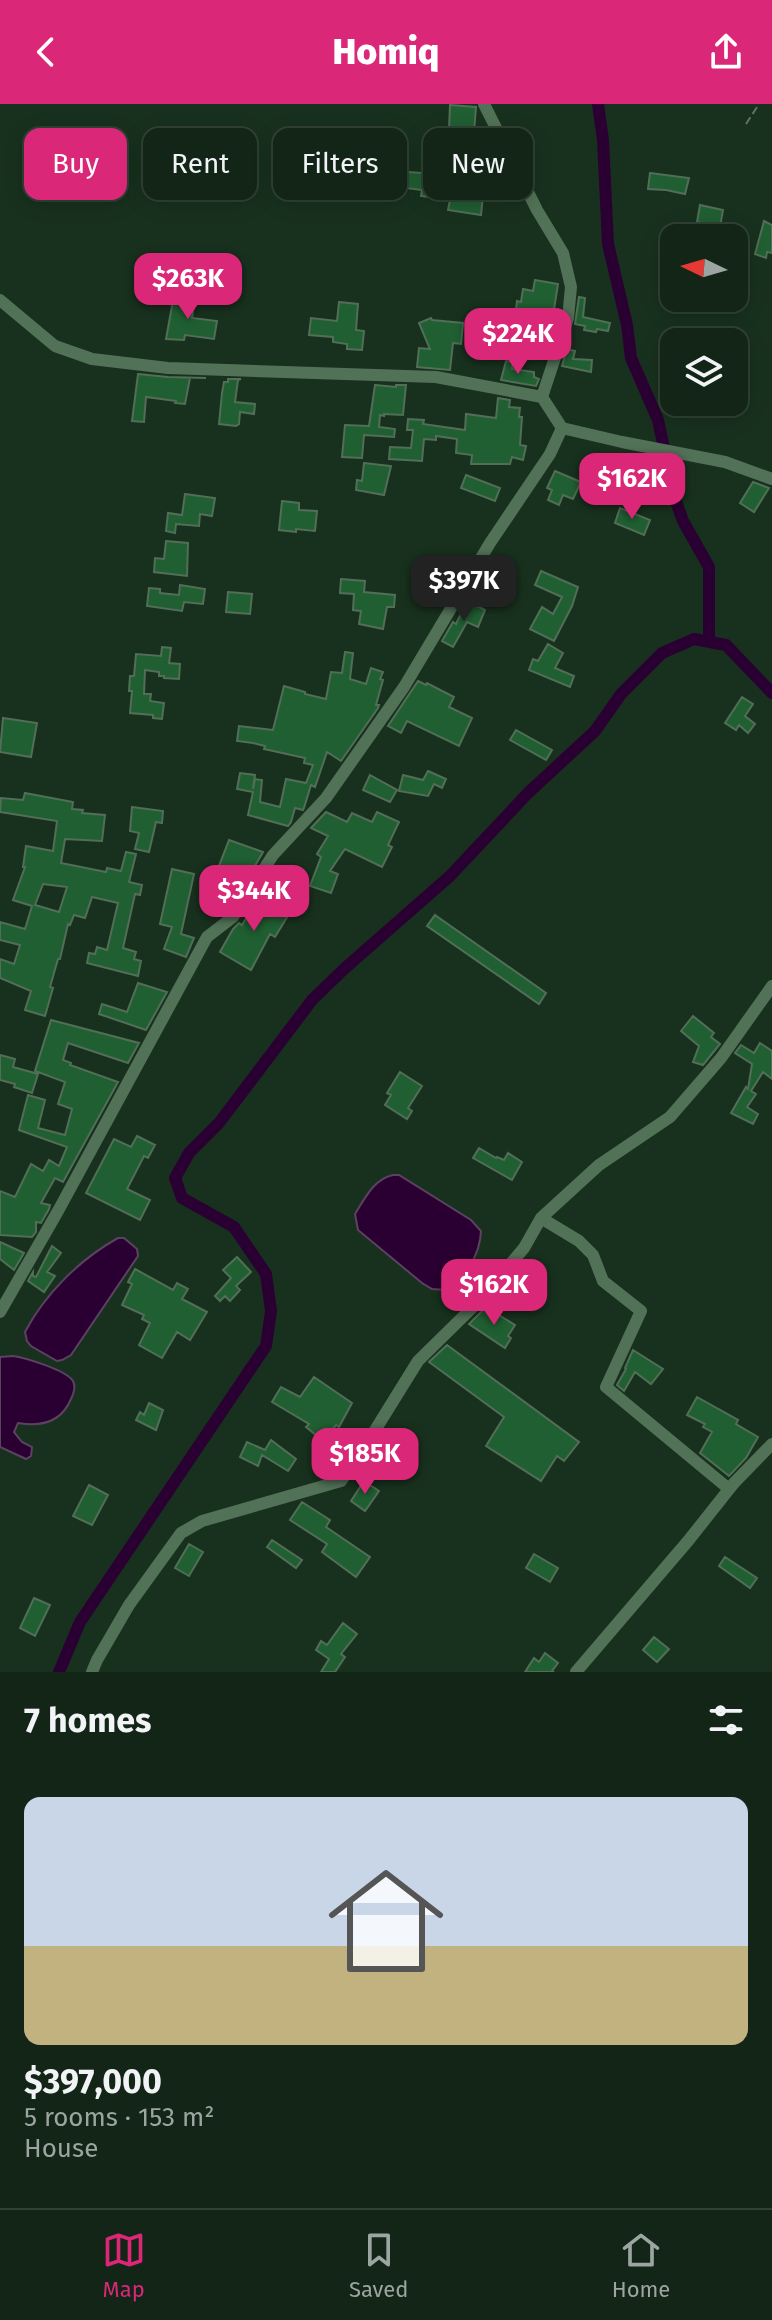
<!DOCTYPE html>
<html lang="en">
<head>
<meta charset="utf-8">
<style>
	:root { --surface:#122516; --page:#1b2d1f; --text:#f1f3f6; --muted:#9ca5a1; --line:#314235; --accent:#db2777 }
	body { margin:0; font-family:"Fira Sans",sans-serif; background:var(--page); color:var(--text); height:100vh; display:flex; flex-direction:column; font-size:30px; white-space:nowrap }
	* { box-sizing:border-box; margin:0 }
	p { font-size:26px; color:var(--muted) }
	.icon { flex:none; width:44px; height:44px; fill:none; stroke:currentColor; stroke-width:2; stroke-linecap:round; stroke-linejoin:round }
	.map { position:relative; height:1568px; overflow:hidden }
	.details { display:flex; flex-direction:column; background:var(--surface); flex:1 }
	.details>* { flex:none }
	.banner { position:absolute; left:24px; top:24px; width:724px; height:72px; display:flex; gap:16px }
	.needle { width:52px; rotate:275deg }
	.fabs { position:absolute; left:660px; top:120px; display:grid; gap:16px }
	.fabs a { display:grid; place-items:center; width:88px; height:88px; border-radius:16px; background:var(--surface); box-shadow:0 4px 20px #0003,0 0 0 2px var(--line); font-size:40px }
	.price { position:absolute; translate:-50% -68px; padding:0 18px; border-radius:16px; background:var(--accent); color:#fff; font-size:26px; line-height:52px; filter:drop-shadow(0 2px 4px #0008) }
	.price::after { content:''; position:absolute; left:50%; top:48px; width:24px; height:18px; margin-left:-12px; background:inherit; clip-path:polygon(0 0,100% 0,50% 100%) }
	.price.current { background:#222; color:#fff }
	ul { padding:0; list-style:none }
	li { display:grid; align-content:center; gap:16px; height:424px; padding:0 24px }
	li span { display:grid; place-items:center; height:248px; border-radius:16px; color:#555 }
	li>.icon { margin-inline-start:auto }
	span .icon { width:144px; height:144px; fill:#fffc; stroke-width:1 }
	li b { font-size:34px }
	h2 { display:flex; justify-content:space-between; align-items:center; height:96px; padding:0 24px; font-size:34px }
	.tag { padding:0 28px; border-radius:16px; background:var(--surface); box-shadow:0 4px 20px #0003,0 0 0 2px var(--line); font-size:28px; line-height:72px }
	.tag.current { background:var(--accent); color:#fff }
	header { display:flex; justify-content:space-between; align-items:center; height:104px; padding:0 24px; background:var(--accent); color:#fff; font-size:36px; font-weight:800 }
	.menu { display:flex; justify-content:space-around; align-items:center; height:112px; border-top:2px solid var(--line); background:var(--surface); font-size:22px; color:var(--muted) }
	.menu a { display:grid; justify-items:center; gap:4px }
	.menu .current { color:var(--accent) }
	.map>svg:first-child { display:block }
</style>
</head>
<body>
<header><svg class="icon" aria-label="back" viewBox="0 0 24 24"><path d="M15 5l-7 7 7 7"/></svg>Homiq<svg class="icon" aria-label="share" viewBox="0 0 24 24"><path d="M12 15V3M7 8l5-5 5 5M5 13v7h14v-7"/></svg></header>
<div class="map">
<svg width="772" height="1568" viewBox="0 0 772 1568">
	<rect width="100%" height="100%" fill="#18311e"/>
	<path fill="#2a0032" stroke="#5b4261" stroke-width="2" d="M393 1071H399L471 1116 481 1127C480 1150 466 1173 448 1186L432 1185 422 1179 358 1126 355 1110C365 1094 374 1075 393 1071Z
		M118 1134H124L137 1145 138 1152 71 1251 62 1256 57 1257 31 1242 27 1237 25 1228C45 1190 80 1155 118 1134Z
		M13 1252C26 1254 66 1266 73 1277 76 1283 74 1289 71 1295 61 1319 41 1323 18 1319L14 1328 22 1338 32 1343 31 1352 26 1355 0 1343V1253Z"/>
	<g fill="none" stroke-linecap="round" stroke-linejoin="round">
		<path stroke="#2a0032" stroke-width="12" d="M598 0 603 36 608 140 627 221 631 254 658 316 674 392 683 417 709 463V538
			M59 1568 80 1518 266 1242 271 1207 266 1170 234 1123 182 1094 175 1074 189 1049 219 1019 312 896 344 865 450 772 528 689 595 627 621 590 662 549 694 535 726 541 772 589"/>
	</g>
	<path fill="#205f32" stroke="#526e57" stroke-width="2" fill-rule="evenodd" d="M450 1 476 3 473 41 445 39 446 25H449Z
		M348 49 365 51 364 62 381 64 379 82 355 80 357 64 347 63Z
		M408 68 449 71 447 79 470 82 469 89 483 91 481 111 448 106 450 96 421 92 422 86 406 84Z
		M650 69 689 74 685 90 666 86 648 85Z
		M700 101 723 106 720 123 697 118Z
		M764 117 772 121V149L767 148 766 154 755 150Z
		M535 176 558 180 549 237 510 228 513 213 515 214 517 197 521 198 523 185 533 187Z
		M174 191 195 194 192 214 217 217 214 235 185 231 184 236 166 235Z
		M579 193 585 194 583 213 610 219 608 227 597 225 596 228 584 226 585 222 575 220Z
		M339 198 358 200 356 226 364 227 362 246 347 245V240L333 238V233L309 231 311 214 337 217Z
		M431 214 432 216 463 219 461 240 453 239 450 266 417 263 419 244 430 245 419 219Z
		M567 245 575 247 573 255 592 256 591 268 562 262Z
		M506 257 513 258 512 265 534 268V273L539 275 536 282 501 276Z
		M138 270 168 273 206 274H190L185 300 175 299 176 297 146 293 144 318 132 317Z
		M228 275H241L238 276 235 298 255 300 254 310 240 308 239 320 236 322 219 320 222 289 224 278H228Z
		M375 281 396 283V281H406L403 311 384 310V312L380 311 379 323 395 325 394 333 364 331 362 354 342 353 345 321 369 322Z
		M498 294 510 296 509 303 520 304 519 313H522L520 341 526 342 523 356 512 353 510 360H471L472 351 456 349 457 335 436 332V336L424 335 422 357 389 355 390 343 411 344 413 326H407L408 315 424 316 423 320 465 326 466 310 496 314Z
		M364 359 391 362 384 391 356 386 357 376 362 377Z
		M555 367 581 378 573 395 563 391 559 401 548 396 552 386 547 384Z
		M466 371 500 384 495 397 461 384Z
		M753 378 769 384 754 408 740 399Z
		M185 390 215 394 212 412 200 410 199 422 176 420 175 429 166 427 168 409 182 411Z
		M282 397 299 399V406L317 407 315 427 296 425V428L279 426Z
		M620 404 650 416 644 431 615 419Z
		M166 437 188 439 187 472 154 468 155 454 164 455Z
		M541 467 578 483 572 502 554 537 530 525 542 503 553 510 562 493 535 481Z
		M341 475 365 477 364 488 395 491 394 503H387L383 525 359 520 361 507 353 506 354 490 340 489Z
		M180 481 205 485 203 500 184 498 182 507 147 502 149 484 160 485V489L179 491Z
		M228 488 252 490 250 510 226 508Z
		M467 497 485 506 478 523 467 518 453 543 442 537 453 518 456 520Z
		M548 540 563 549 555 564 574 572 570 583 529 566 533 555 538 557Z
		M162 543 171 544 169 559 180 560 179 575 164 574V572H159V568L145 566 144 590H151L150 597 164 599 162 615 153 614V611L130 609 132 587H129L130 572H134L136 550 161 552Z
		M345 548 353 549 350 575 366 580 371 564 383 568 380 575 383 576 376 601H379L378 604 341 657 327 648 315 683 311 681 304 704 303 706 295 704 291 718 288 722 248 711 253 688 237 685 240 669 255 671 253 685 255 675 262 676 260 698 280 703 286 675 306 679 313 661 304 659 305 654 264 645 265 642 253 639 237 637 239 622 273 626 284 582 305 588V590L326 595 331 568 342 569Z
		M418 577 426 581 427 579 454 593 449 603 472 614 459 642 407 617 401 629 388 622Z
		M742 593 753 600 745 612 755 620 748 629 739 621 736 626 725 619Z
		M3 614 37 619 31 653 0 648Z
		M516 626 552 646 546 656 510 636Z
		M428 667 446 675 442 684 434 680 428 692 399 687 403 671 423 676Z
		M370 671 397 686 390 698 363 686Z
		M25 689 73 698 72 705 83 706 82 709 105 711 102 737 65 735 61 759 106 768 107 764 121 767 126 748 136 750 129 778 142 781 140 791 135 790 123 844 136 848 134 855 141 857 138 872 87 859 89 849 95 850 97 843 107 846 118 799 92 793 85 814 74 811 70 821 68 820 60 855H58L50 883 53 884 45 912 25 906 31 887 0 874V855L14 860 20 841 0 836V818L25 825 32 802 13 796 25 763H23L26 742 53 747 57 717 0 708 1 694 23 696ZM43 780 67 783 59 808 35 801Z
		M132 703 163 707 162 719 156 718 149 748 135 745 139 729 130 727Z
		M326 708 347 718 352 709 372 718 377 708 399 718 388 741 392 743 382 763 345 745 330 767 338 770 331 789 310 782 321 753 317 750 328 732 311 724Z
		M229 736 263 748 249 772 235 767 224 795 214 791 219 777 214 775Z
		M172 765 194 770 181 830 194 834 186 853 164 845 172 823 160 820Z
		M259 792 289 810 275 833 270 830 251 866 220 848 233 825 239 819 242 821Z
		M435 811 546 889 539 900 427 822Z
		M138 879 167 888 146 926 99 910 102 900 127 908Z
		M693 912 714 929 711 933 720 940 703 961 693 958 699 942 681 927Z
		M51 916 139 939 128 959 68 939 63 956 71 959 70 961 118 978 63 1078 55 1074 41 1099 50 1101 49 1105 41 1119 36 1118V1128L32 1133 0 1131V1087L15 1093 31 1060 43 1067 49 1056 59 1062 67 1043 19 1026 28 991 45 996 38 1024 65 1031 72 1005 58 1000 65 978 35 967Z
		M760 939 772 947V975L763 968 751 987 756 990 747 1003 758 1010 753 1020 731 1009 746 983 748 985 752 960 735 949 741 941 754 949Z
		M0 951 15 955 13 963 38 970 32 989 14 983 15 980 0 976Z
		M400 968 422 982 408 1004 412 1007 407 1015 385 1001 391 991 387 989Z
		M137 1032 155 1041 148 1054 144 1052 127 1085 150 1096 140 1116 86 1089 114 1035 131 1043Z
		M479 1044 496 1054 497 1053 504 1056 508 1049 522 1058 512 1076 473 1054Z
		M0 1138 24 1149 14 1166 0 1155Z
		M52 1142 61 1149 47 1168 55 1172 44 1188 28 1177 33 1168V1172L36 1173Z
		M237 1153 251 1168 236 1182 240 1186 230 1197 225 1192 220 1197 215 1192 231 1174 223 1166Z
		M135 1165 173 1186 177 1179 188 1185 182 1195 207 1208 190 1236 177 1228 162 1254 139 1241 150 1219 142 1215 144 1211 122 1201 132 1180 128 1178Z
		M486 1203 515 1221 508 1232 511 1234 505 1244 469 1220Z
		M447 1241 579 1338 564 1357 557 1352 541 1377 486 1342 504 1313 429 1258Z
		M633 1246 663 1265 651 1280 635 1268 624 1287 617 1281 626 1265 625 1264Z
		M314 1273 352 1299 339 1323 336 1321 323 1337 306 1323 309 1320 272 1298 281 1283 300 1293Z
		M697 1293 738 1316 736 1320 758 1333 746 1354 729 1372 700 1349 712 1328 703 1323 705 1320 687 1311Z
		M149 1299 163 1306 156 1326 136 1316 140 1308 144 1311Z
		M271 1336 296 1355 288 1367 262 1351 258 1362 240 1353 247 1338 265 1346Z
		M364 1377 379 1387 365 1407 351 1397Z
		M89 1381 108 1391 92 1421 73 1412Z
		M302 1398 330 1416 326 1423 370 1453 356 1473 322 1448 327 1440 290 1416Z
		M272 1436 302 1456 296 1464 267 1443Z
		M189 1440 203 1448 189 1472 175 1464Z
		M534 1450 558 1464 550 1478 526 1464Z
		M725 1453 757 1474 750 1484 719 1462Z
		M34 1494 50 1501 35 1532 20 1524Z
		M343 1519 357 1530 341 1550 345 1553 335 1568H321L329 1555 316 1546 321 1537 327 1541Z
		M654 1533 669 1545 657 1558 643 1546Z
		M545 1549 558 1559 552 1567 554 1568H525L534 1554 539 1558Z"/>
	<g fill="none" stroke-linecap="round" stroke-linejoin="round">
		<path stroke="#5f7464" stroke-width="2" stroke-dasharray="8 4" stroke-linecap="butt" d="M746 20 759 0"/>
		<path stroke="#527257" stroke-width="12" d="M484 0 537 106 563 149 571 183 568 214 542 293
			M0 196 55 242 92 255 168 264 436 273 542 293 562 324 550 350 490 439 404 583 326 694 273 751 233 813 207 833 58 1107 0 1208
			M562 324 622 338 725 358 772 375
			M541 1114 579 1137 593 1151 603 1177 641 1207 606 1283 729 1385
			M92 1568 97 1556 129 1501 181 1429 202 1417 341 1377 364 1344 418 1257 480 1196 524 1144 541 1114 599 1061 670 1013 721 954 772 882
			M576 1568 688 1437 734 1379 772 1340"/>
	</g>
</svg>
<div class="fabs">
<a><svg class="needle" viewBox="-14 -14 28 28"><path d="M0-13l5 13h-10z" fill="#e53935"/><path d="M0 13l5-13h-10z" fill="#9ca5a1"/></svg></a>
<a><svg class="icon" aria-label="layers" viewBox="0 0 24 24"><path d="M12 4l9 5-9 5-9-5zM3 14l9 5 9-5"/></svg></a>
</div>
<b class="price" style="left:188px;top:217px">$263K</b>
<b class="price" style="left:518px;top:272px">$224K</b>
<b class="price" style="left:632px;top:417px">$162K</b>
<b class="price current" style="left:464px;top:519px">$397K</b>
<b class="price" style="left:254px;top:829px">$344K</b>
<b class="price" style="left:494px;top:1223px">$162K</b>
<b class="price" style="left:365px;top:1392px">$185K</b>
<div class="banner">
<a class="tag current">Buy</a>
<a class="tag">Rent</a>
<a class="tag">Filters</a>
<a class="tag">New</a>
</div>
</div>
<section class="details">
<h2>7 homes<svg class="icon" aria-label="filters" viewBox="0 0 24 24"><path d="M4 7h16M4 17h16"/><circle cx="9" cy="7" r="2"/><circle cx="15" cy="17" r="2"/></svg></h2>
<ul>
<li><span style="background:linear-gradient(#c9d6e8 60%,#c2b280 0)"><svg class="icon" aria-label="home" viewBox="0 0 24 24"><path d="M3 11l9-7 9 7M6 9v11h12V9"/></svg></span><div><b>$397,000</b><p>5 rooms · 153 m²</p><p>House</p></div></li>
</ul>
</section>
<nav class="menu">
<a class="current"><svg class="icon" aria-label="map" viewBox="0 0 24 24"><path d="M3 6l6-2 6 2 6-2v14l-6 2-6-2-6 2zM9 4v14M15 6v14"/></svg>Map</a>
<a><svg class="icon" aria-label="saved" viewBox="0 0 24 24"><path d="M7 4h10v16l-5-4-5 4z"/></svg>Saved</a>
<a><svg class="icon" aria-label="home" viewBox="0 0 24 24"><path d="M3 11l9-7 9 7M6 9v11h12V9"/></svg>Home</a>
</nav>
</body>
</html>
